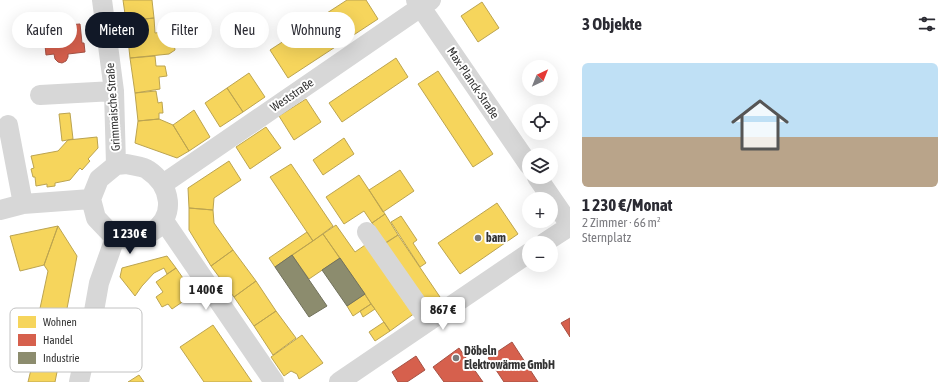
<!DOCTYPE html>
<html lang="de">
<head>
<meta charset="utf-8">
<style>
	:root { --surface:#fff; --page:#f2f2f3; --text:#2b2b33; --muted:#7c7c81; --accent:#111827 }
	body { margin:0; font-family:"Asap Condensed",sans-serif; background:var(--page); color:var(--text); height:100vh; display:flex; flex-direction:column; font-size:15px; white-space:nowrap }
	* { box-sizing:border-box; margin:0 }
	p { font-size:13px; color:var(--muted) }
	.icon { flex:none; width:22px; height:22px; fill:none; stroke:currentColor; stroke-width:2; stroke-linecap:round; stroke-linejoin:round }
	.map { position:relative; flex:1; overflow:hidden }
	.drawer { display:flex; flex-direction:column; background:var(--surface); width:380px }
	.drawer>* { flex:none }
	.guide { position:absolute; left:12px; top:12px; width:380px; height:36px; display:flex; gap:8px }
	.needle { width:26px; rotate:43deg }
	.tools { position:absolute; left:522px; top:60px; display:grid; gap:8px }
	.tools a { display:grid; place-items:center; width:36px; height:36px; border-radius:50%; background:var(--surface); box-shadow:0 4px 16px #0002; font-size:20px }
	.price { position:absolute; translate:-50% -34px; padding:0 9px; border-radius:4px; background:#fff; color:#222; font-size:13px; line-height:26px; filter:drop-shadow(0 1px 2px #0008) }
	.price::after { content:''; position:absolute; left:50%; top:24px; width:12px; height:9px; margin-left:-6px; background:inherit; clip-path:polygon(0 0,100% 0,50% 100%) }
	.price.selected { background:var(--accent); color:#fff }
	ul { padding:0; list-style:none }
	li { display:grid; align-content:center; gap:8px; height:212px; padding:0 12px }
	li span { display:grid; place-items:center; height:124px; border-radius:6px; color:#555 }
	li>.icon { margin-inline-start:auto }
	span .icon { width:72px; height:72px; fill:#fffc; stroke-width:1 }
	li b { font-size:17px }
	h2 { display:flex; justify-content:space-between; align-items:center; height:48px; padding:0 12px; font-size:17px }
	.tag { padding:0 14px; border-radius:18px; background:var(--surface); box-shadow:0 4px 16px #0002; font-size:14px; line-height:36px }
	.tag.selected { background:var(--accent); color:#fff }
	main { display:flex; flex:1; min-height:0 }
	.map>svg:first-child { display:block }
</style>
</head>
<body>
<main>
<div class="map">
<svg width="570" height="382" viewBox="0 0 570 382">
	<rect width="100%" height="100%" fill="#fff"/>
	<path fill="#f6d55c" stroke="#bca450" d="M123 0H152L154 18 126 21Z
		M347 0H366L378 19 288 78 270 50Z
		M482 2 499 28 478 42 461 16Z
		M154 18 155 33 172 31 175 50 169 54 130 58 126 21Z
		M155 56 156 66H165L167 76 159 77 160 89 135 93 130 58Z
		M396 58 408 77 342 122 329 103Z
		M438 71 493 154 473 167 418 84Z
		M249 73 265 97 243 112 227 88Z
		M227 88 243 112 220 127 205 103Z
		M156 91 158 103 162 102 163 113H159V119L138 121 135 93Z
		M306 99 321 122 294 140 279 116Z
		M194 110 210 137 189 151 173 125Z
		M70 113 73 139 62 141 59 114Z
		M159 119 173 125 189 151 177 158 135 143 138 121Z
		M266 127 281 148 250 169 236 147Z
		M97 137 98 148 88 159 90 161 82 170 80 168 70 180 55 183V186L47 187V184L36 186 35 177H33L31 169 34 168 31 156 58 151 68 140Z
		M344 138 354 154 323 175 313 160Z
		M229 161 241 180 214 198 213 210 189 208 188 188Z
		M291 164 333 226 313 241 270 177Z
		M400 170 414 191 383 212 369 190Z
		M359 175 385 214 372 223 364 211 344 224 326 197Z
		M497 203 518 234 460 274 438 243Z
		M189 208 213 210 214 223 233 250 211 266 189 230Z
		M385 214 398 235 385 243 372 223Z
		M401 216 417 240 413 243 426 263 420 267 391 222Z
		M336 225 355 252 368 243 415 313 390 331 323 234Z
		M58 226 77 256 65 319 39 313 48 271 44 265Z
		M58 226 44 265 20 271 10 236Z
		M307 232 313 241 275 267 269 258Z
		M323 234 340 258 309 279 292 255Z
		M398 235 440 297 427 306 383 245Z
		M233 250 256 281 234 297 211 266Z
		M167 256 176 268 167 274 164 268 154 273 142 286 135 296 120 277 122 268Z
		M176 268 194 294 172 309 168 304 162 307 156 297 163 292 156 282Z
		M256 281 276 311 254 326 234 297Z
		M365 294 371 304 353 316 347 306Z
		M371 304 375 309 363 317 360 311Z
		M276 311 296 338 273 355 254 326Z
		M384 322 390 331 375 341 369 332Z
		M213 325 252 382H204L180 347Z
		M302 335 323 363 299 379 297 374 291 371 284 376 271 357Z
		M35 353 57 359 56 367H58L55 382H28Z
		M139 375 144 382H128Z"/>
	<path fill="#d6604d" stroke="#a55245" d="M66 19 67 25 80 24 82 43H84L85 52 68 54V57L66 61 62 63 58 62 55 59 54 54 46 55 44 35H46L45 21Z
		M570 318V337L561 323Z
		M512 342 538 382H504L488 358Z
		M459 348 483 382H444L433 367Z
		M416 356 425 370 407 382H398L392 372Z"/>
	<path fill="#8c8c6e" stroke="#71715c" d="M292 255 327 306 309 317 275 267Z
		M340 258 365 294 347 306 322 270Z"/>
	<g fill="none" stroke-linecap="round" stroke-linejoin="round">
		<path stroke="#d7d7d7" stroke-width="20" d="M102 0 114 91 116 165
			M416 0 529 165
			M40 95 114 91
			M8 125 23 204
			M127 164C133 166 143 166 148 170 171 185 177 217 151 232 140 238 126 239 115 238L96 218 91 199 99 179 116 165Z
			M537 177 570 225
			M163 184 431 0
			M0 210 23 204 91 199
			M164 221 274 382
			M367 232 429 321
			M544 243 570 226
			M79 382 91 328 99 283 115 238
			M339 382 529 253"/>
	</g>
	<g fill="#7a7a7a" stroke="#fff" stroke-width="1.5">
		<circle cx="478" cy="238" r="4"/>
		<circle cx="456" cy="358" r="4"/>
	</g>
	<g text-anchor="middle" stroke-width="4" stroke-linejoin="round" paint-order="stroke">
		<g font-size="12" fill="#333" stroke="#fff">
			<text transform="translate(473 83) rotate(56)" y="4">Max-Planck-Straße</text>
			<text transform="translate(292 95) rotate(-34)" y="4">Weststraße</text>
			<text transform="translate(113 107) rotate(-94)" y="4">Grimmaische Straße</text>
		</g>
		<g font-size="12" font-weight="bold" fill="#333" stroke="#fff" text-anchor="start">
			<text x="486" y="242">bam</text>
			<text x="464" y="355">Döbeln<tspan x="464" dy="14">Elektrowärme GmbH</tspan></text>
		</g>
	</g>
	<rect x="10" y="308" width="132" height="64" rx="6" fill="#fff" stroke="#c2c2c2" stroke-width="1"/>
	<rect x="18" y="316" width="18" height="12" fill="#f6d55c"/>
	<rect x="18" y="334" width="18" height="12" fill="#d6604d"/>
	<rect x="18" y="352" width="18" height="12" fill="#8c8c6e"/>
	<g font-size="11" fill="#333">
		<text x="43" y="326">Wohnen</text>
		<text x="43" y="344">Handel</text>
		<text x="43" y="362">Industrie</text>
	</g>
</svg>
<div class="tools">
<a><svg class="needle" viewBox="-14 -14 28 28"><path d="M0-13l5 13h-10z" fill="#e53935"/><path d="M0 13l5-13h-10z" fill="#7c7c81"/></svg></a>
<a><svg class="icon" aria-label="locate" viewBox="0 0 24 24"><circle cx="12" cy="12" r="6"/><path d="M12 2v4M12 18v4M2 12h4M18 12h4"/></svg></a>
<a><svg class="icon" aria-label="layers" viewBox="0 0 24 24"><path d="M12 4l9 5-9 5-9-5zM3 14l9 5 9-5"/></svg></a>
<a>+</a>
<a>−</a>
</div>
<b class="price selected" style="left:130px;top:255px">1 230 €</b>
<b class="price" style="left:206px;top:311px">1 400 €</b>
<b class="price" style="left:443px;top:331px">867 €</b>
<div class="guide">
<a class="tag">Kaufen</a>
<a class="tag selected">Mieten</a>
<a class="tag">Filter</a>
<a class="tag">Neu</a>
<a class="tag">Wohnung</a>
</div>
</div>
<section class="drawer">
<h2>3 Objekte<svg class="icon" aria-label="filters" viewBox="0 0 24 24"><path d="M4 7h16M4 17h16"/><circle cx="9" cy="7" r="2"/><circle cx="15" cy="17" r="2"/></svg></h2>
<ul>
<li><span style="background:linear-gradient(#bfe0f5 60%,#b9a48a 0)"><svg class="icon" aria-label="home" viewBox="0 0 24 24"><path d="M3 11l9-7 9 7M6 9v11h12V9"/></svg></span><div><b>1 230 €/Monat</b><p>2 Zimmer · 66 m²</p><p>Sternplatz</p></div></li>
</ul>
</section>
</main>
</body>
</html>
